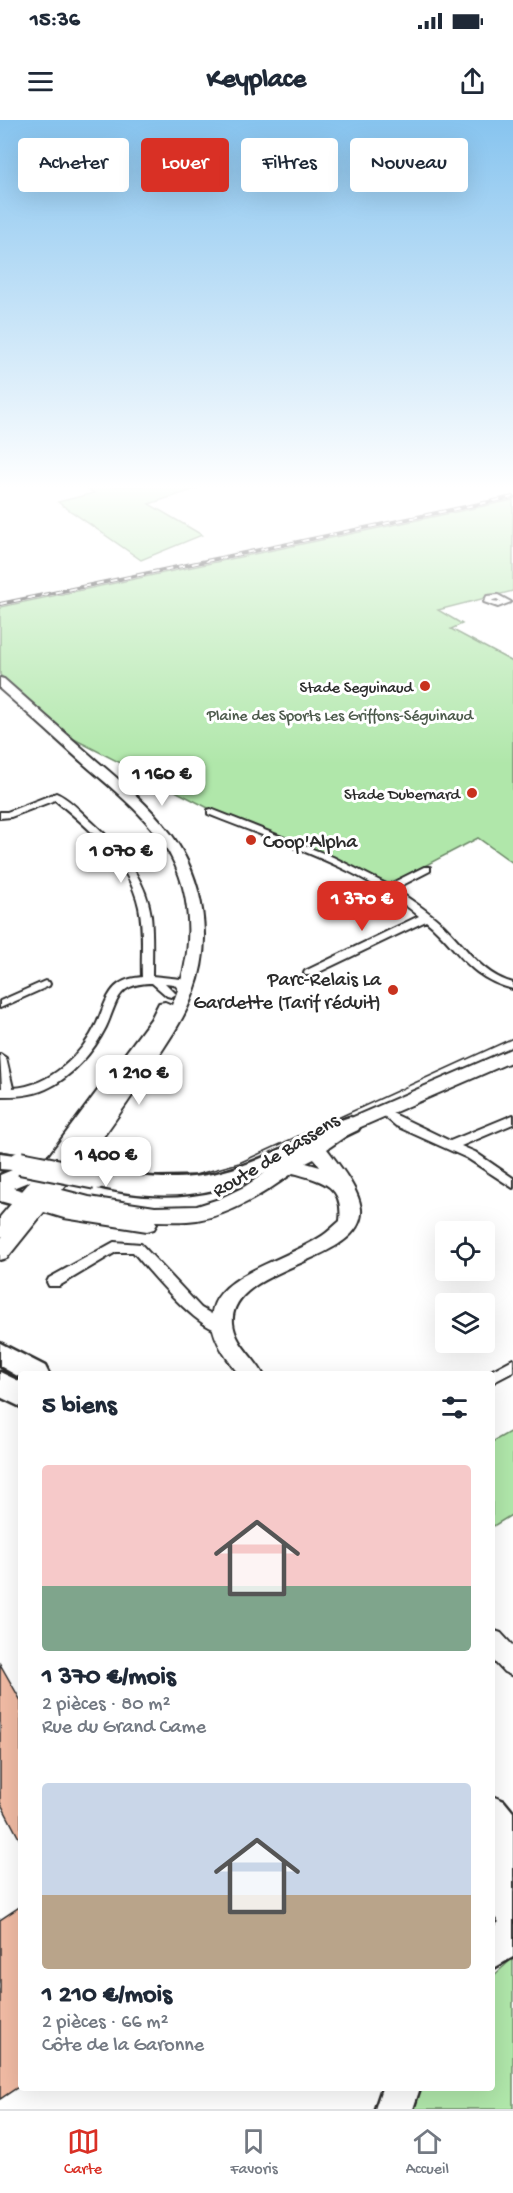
<!DOCTYPE html>
<html lang="fr">
<head>
<meta charset="utf-8">
<style>
	:root { --surface:#fff; --page:#f6f6f7; --text:#1f2937; --muted:#747a83; --line:#e0e1e3; --accent:#d93025 }
	body { margin:0; font-family:"Gochi Hand",sans-serif; background:var(--page); color:var(--text); height:100vh; display:flex; flex-direction:column; font-size:22px; white-space:nowrap }
	* { box-sizing:border-box; margin:0 }
	p { font-size:20px; color:var(--muted) }
	.icon { flex:none; width:33px; height:33px; fill:none; stroke:currentColor; stroke-width:2; stroke-linecap:round; stroke-linejoin:round }
	.map { position:relative; flex:1; overflow:hidden }
	.panel { position:absolute; left:18px; top:1251px; width:477px; height:720px; display:flex; flex-direction:column; background:var(--surface); border-radius:6px; box-shadow:0 6px 24px #0002 }
	.panel>* { flex:none }
	.banner { position:absolute; left:18px; top:18px; width:477px; height:54px; display:flex; gap:12px }
	.fabs { position:absolute; left:435px; top:1101px; display:grid; gap:12px }
	.fabs a { display:grid; place-items:center; width:60px; height:60px; border-radius:6px; background:var(--surface); box-shadow:0 6px 24px #0002; font-size:30px }
	.price { position:absolute; translate:-50% -51px; padding:0 14px; border-radius:12px; background:#fff; color:#222; font-size:20px; line-height:39px; filter:drop-shadow(0 2px 3px #0008) }
	.price::after { content:''; position:absolute; left:50%; top:36px; width:18px; height:14px; margin-left:-9px; background:inherit; clip-path:polygon(0 0,100% 0,50% 100%) }
	.price.current { background:var(--accent); color:#fff }
	ul { padding:0; list-style:none }
	li { display:grid; align-content:center; gap:12px; height:318px; padding:0 24px }
	li span { display:grid; place-items:center; height:186px; border-radius:6px; color:#555 }
	li>.icon { margin-inline-start:auto }
	span .icon { width:108px; height:108px; fill:#fffc; stroke-width:1 }
	li b { font-size:26px }
	h2 { display:flex; justify-content:space-between; align-items:center; height:72px; padding:0 24px; font-size:26px }
	.chip { padding:0 21px; border-radius:6px; background:var(--surface); box-shadow:0 6px 24px #0002; font-size:21px; line-height:54px }
	.chip.current { background:var(--accent); color:#fff }
	.status { display:flex; justify-content:space-between; align-items:center; height:42px; padding:0 30px; background:var(--surface); direction:ltr }
	.status svg { height:16px; fill:currentColor }
	header { display:flex; justify-content:space-between; align-items:center; height:78px; padding:0 24px; background:var(--surface); font-size:27px; font-weight:800 }
	.menu { display:flex; justify-content:space-around; align-items:center; height:84px; border-top:2px solid var(--line); background:var(--surface); font-size:16px; color:var(--muted) }
	.menu a { display:grid; justify-items:center; gap:3px }
	.menu .current { color:var(--accent) }
	.map>svg:first-child { display:block }
</style>
</head>
<body>
<div class="status"><b>15:36</b><svg viewBox="0 0 49 12"><path d="M0 12V9h3v3zM5 12V6h3v6zM10 12V3h3v9zM15 12V0h3v12zM26 1h20v11H26zM47 4h2v5h-2z"/></svg></div>
<header><svg class="icon" aria-label="menu" viewBox="0 0 24 24"><path d="M4 6h16M4 12h16M4 18h16"/></svg>Keyplace<svg class="icon" aria-label="share" viewBox="0 0 24 24"><path d="M12 15V3M7 8l5-5 5 5M5 13v7h14v-7"/></svg></header>
<div class="map">
<svg width="513" height="1989" viewBox="0 0 513 1989">
	<rect width="100%" height="100%" fill="#fff"/>
	<filter id="ink" filterUnits="userSpaceOnUse"><feTurbulence type="fractalNoise" baseFrequency=".0167" numOctaves="2"/><feDisplacementMap in="SourceGraphic" scale="12" xChannelSelector="R" yChannelSelector="G"/><feConvolveMatrix kernelMatrix="1 2 1 2 8 2 1 2 1" color-interpolation-filters="sRGB"/></filter>
	<g filter="url(#ink)">
		<path fill="#b0e7aa" stroke="#6e896a" stroke-width="1.5" d="M83 366H205L149 384 202 415 141 440 58 382 94 373Z
			M513 380V471L438 490 462 504 451 509 513 542V743L478 718 390 764 214 691 74 619 0 555V487Z
			M513 1310V1394L492 1407V1322Z
			M513 1838V1989H409L418 1968H492V1857Z"/>
		<path fill="#f1bba4" stroke="#2b2b2b" stroke-width="1.5" d="M0 1544 21 1581V1722L0 1682Z
			M21 1786V1965L0 1979V1800Z"/>
		<g fill="none" stroke-linecap="round" stroke-linejoin="round">
			<g stroke="#2b2b2b" stroke-width="4">
				<path id="minor" d="M498 475 511 482 498 487 484 482 487 476ZM497 479 501 482 492 481 493 480Z
					M56 673C69 678 82 693 92 702 120 727 146 758 151 796 153 816 152 836 152 856L181 859 191 871 186 874 182 873 174 864 165 863 176 874 171 877 167 876 152 863C143 863 133 864 125 870 115 878 112 895 106 907 94 931 71 958 46 969 31 976 15 976 0 976V968H2L0 934 6 938 13 968C50 966 82 935 97 903 103 890 107 872 119 864 126 859 134 858 142 857 141 834 144 810 139 787 129 741 90 709 55 680L11 697 0 698V692H7Z
					M211 689 333 737 388 765 424 747H430V751L395 769C411 780 427 790 441 803 465 825 480 854 513 863V869C466 857 459 828 426 801L313 855H305L304 853 305 851 419 796C359 746 279 723 208 694V690Z
					M45 861 49 862 50 864 49 866 0 888V881Z
					M390 992 450 1021 513 995V1004L461 1026 475 1032 513 1058V1068L467 1038 396 1006 384 996Z
					M114 1122 141 1124 201 1188 227 1203 229 1207 227 1211C203 1218 148 1149 133 1132H116L59 1166H49L47 1162 49 1158Z
					M513 1239V1252L492 1263V1254L487 1253Z"/>
			</g>
			<g stroke="#2b2b2b" stroke-width="4">
				<path id="secondary" d="M0 558 4 559C35 586 66 614 97 641 123 663 150 686 171 714 204 759 214 821 193 874 183 902 164 927 148 952 121 993 93 1032 62 1070L89 1077 155 1087 197 1086 219 1079 244 1067 344 1001 513 928V941L356 1009 327 1029C339 1045 359 1069 361 1089 365 1144 228 1145 233 1203 235 1224 254 1237 263 1254H239C162 1162 265 1153 322 1116 328 1112 334 1106 340 1101 344 1065 322 1061 293 1053 264 1073 233 1094 197 1100 184 1102 169 1101 155 1101L157 1104 154 1109 147 1111 64 1098 44 1092 7 1138 0 1140V1119L3 1116 0 1117V1097L28 1064 151 899 159 883 165 882 172 885C196 833 195 766 160 719 140 691 112 668 85 645 57 620 29 594 0 569ZM314 1039 320 1047 306 1043Z
					M492 1510 501 1513 513 1526V1556L504 1552 492 1539Z"/>
			</g>
			<g stroke="#2b2b2b" stroke-width="5">
				<path id="motorway" d="M350 997 358 1000 361 1005 358 1010C262 1056 199 1096 88 1064L84 1058 88 1052 96 1050C168 1062 207 1064 275 1032 299 1021 324 1005 350 997Z
					M0 1033 28 1037 31 1042 52 1035 60 1037 64 1043 60 1049 13 1068 33 1074 37 1080 33 1086 25 1088 0 1081V1055L12 1050 0 1049Z
					M0 1223 45 1246 49 1254H21V1258L0 1246Z
					M0 1252 21 1262V1287L0 1277Z
					M492 1676 504 1681 513 1692V1837L492 1849V1808L499 1802 492 1794Z
					M382 1968H420L413 1989H375Z"/>
			</g>
			<use href="#minor" fill="#fff" fill-rule="evenodd"/>
			<use href="#secondary" fill="#fff" fill-rule="evenodd"/>
			<use href="#motorway" fill="#fff" fill-rule="evenodd"/>
			<path stroke="#2b2b2b" stroke-width="1.5" d="M0 1031 146 1056 195 1055 239 1043 513 918"/>
			<g stroke="#2b2b2b" stroke-width="4">
				<path id="rail" d="M0 484 513 377"/>
			</g>
			<use href="#rail" stroke="#fff" stroke-width="2" stroke-dasharray="7" stroke-linecap="butt"/>
			<g stroke="#2b2b2b" stroke-width="26" stroke-linecap="butt">
				<path id="motorway-bridge" d="M20 1043 96 1058"/>
			</g>
			<use href="#motorway-bridge" stroke="#fff" stroke-width="22"/>
		</g>
	</g>
	<linearGradient id="sky" x2="0" y2="1"><stop stop-color="#87c4ef"/><stop offset="0.57" stop-color="#fff"/><stop offset="1" stop-color="#fff" stop-opacity="0"/></linearGradient>
	<rect width="513" height="644" fill="url(#sky)"/>
	<g fill="#c8321e" stroke="#fff" stroke-width="2">
		<circle cx="425" cy="566" r="6"/>
		<circle cx="472" cy="673" r="6"/>
		<circle cx="251" cy="720" r="6"/>
		<circle cx="393" cy="870" r="6"/>
	</g>
	<g text-anchor="middle" stroke-width="6" stroke-linejoin="round" paint-order="stroke">
		<g font-size="16" fill="#2b2b2b" stroke="#fff" text-anchor="end">
			<text x="413" y="572">Stade Seguinaud</text>
			<text x="460" y="679">Stade Dubernard</text>
		</g>
		<g font-size="16" fill="#4c5a4b" stroke="#fff">
			<text x="340" y="600">Plaine des Sports Les Griffons-Séguinaud</text>
		</g>
		<g font-size="20" fill="#2b2b2b" stroke="#fff" text-anchor="start">
			<text x="263" y="727">Coop'Alpha</text>
			<text x="381" y="865" text-anchor="end">Parc-Relais La<tspan x="381" dy="23">Gardette (Tarif réduit)</tspan></text>
		</g>
		<g font-size="20" fill="#2b2b2b" stroke="#fff">
			<text transform="translate(275 1034) rotate(-31)" y="7">Route de Bassens</text>
		</g>
	</g>
</svg>
<div class="fabs">
<a><svg class="icon" aria-label="locate" viewBox="0 0 24 24"><circle cx="12" cy="12" r="6"/><path d="M12 2v4M12 18v4M2 12h4M18 12h4"/></svg></a>
<a><svg class="icon" aria-label="layers" viewBox="0 0 24 24"><path d="M12 4l9 5-9 5-9-5zM3 14l9 5 9-5"/></svg></a>
</div>
<b class="price" style="left:162px;top:687px">1 160 €</b>
<b class="price" style="left:121px;top:764px">1 070 €</b>
<b class="price current" style="left:362px;top:812px">1 370 €</b>
<b class="price" style="left:139px;top:986px">1 210 €</b>
<b class="price" style="left:106px;top:1068px">1 400 €</b>
<div class="banner">
<a class="chip">Acheter</a>
<a class="chip current">Louer</a>
<a class="chip">Filtres</a>
<a class="chip">Nouveau</a>
</div>
<section class="panel">
<h2>5 biens<svg class="icon" aria-label="filters" viewBox="0 0 24 24"><path d="M4 7h16M4 17h16"/><circle cx="9" cy="7" r="2"/><circle cx="15" cy="17" r="2"/></svg></h2>
<ul>
<li><span style="background:linear-gradient(#f6c9c9 65%,#7fa58c 0)"><svg class="icon" aria-label="home" viewBox="0 0 24 24"><path d="M3 11l9-7 9 7M6 9v11h12V9"/></svg></span><div><b>1 370 €/mois</b><p>2 pièces · 80 m²</p><p>Rue du Grand Came</p></div></li>
<li><span style="background:linear-gradient(#c9d6e8 60%,#b9a48a 0)"><svg class="icon" aria-label="home" viewBox="0 0 24 24"><path d="M3 11l9-7 9 7M6 9v11h12V9"/></svg></span><div><b>1 210 €/mois</b><p>2 pièces · 66 m²</p><p>Côte de la Garonne</p></div></li>
</ul>
</section>
</div>
<nav class="menu">
<a class="current"><svg class="icon" aria-label="map" viewBox="0 0 24 24"><path d="M3 6l6-2 6 2 6-2v14l-6 2-6-2-6 2zM9 4v14M15 6v14"/></svg>Carte</a>
<a><svg class="icon" aria-label="saved" viewBox="0 0 24 24"><path d="M7 4h10v16l-5-4-5 4z"/></svg>Favoris</a>
<a><svg class="icon" aria-label="home" viewBox="0 0 24 24"><path d="M3 11l9-7 9 7M6 9v11h12V9"/></svg>Accueil</a>
</nav>
</body>
</html>
